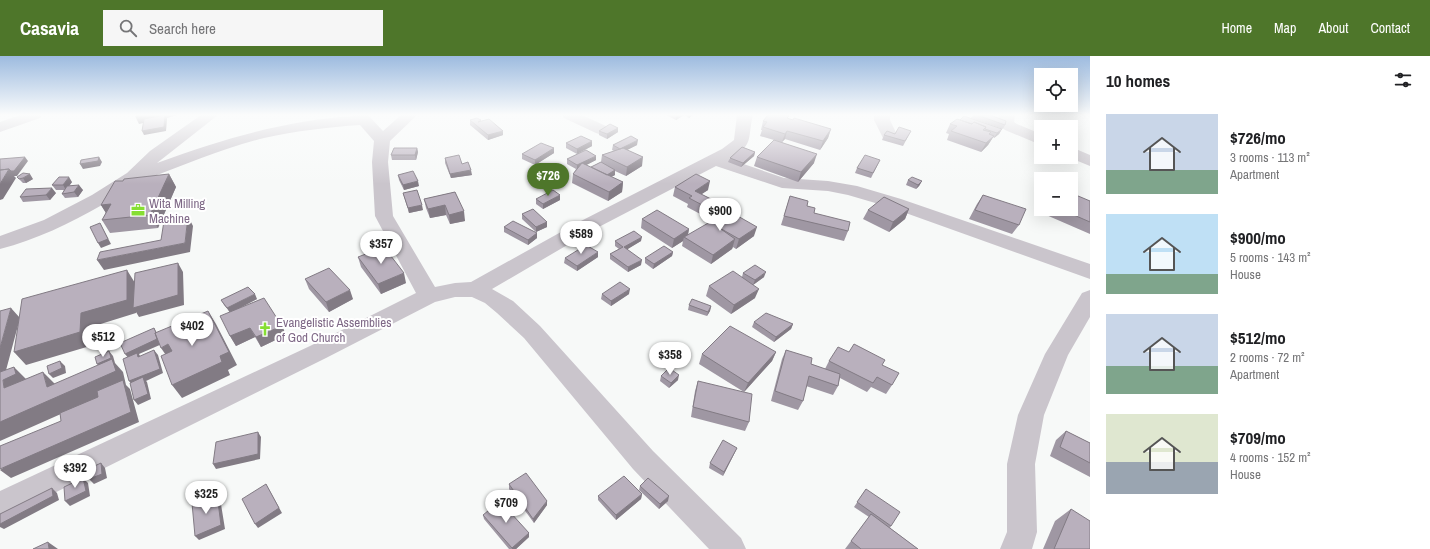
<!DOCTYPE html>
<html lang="en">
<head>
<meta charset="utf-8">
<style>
	:root { --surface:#fff; --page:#f6f6f6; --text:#202124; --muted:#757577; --accent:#4e762a }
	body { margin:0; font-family:"Archivo Narrow",sans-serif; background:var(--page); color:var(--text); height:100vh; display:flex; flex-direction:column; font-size:15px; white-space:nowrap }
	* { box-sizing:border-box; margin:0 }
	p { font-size:13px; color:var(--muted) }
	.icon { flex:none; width:22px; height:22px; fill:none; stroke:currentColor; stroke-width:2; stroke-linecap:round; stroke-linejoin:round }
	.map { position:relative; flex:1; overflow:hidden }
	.drawer { display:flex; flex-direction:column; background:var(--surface); width:340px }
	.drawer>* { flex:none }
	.controls { position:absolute; left:1034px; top:12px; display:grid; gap:8px }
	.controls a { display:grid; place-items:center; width:44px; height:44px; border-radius:0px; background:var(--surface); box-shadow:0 4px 16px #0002; font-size:20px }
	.price { position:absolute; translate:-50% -34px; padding:0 9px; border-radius:14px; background:#fff; color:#222; font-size:13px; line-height:26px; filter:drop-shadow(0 1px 2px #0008) }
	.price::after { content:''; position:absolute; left:50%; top:24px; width:12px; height:9px; margin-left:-6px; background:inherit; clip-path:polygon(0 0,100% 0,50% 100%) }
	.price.selected { background:var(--accent); color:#fff }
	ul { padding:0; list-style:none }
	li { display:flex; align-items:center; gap:12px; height:100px; padding:0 16px }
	li span { display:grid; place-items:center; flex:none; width:112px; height:80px; border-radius:0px; color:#555 }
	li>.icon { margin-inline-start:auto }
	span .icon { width:48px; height:48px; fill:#fffc; stroke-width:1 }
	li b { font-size:17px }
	h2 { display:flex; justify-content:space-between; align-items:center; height:48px; padding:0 16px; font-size:17px }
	header { display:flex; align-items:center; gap:24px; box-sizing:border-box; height:56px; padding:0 20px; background:var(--accent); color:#fff }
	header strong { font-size:19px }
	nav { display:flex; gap:22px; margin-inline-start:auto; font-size:14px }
	.search { width:280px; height:36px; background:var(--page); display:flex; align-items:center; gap:10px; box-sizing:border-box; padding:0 14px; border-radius:0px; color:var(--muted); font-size:15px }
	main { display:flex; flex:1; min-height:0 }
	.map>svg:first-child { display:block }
</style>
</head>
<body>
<header>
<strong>Casavia</strong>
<div class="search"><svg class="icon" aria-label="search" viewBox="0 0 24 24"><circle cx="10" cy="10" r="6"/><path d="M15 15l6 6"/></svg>Search here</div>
<nav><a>Home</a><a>Map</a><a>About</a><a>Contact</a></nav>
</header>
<main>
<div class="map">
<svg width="1090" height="493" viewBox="0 0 1090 493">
	<rect width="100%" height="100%" fill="#f7f9f8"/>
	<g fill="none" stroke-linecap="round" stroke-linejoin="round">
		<path fill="#cac5cc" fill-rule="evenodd" d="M20 59H42L40 62 0 76V66Z
			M201 59H218L157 107C224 83 282 65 353 60V59H368L383 75 401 59H417L390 85 388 106 393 160 435 231 455 227 471 226 579 166 722 93 734 84 737 59H753C747 82 755 89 729 103L784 122 828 125 857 130 901 143 1090 208V223L889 151 848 139 828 135 782 132 716 110 593 174 492 233 513 245 540 270 653 395 741 482 746 493H709L633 413 524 282 497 257 485 247 472 241H455L435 246 326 302 0 464V435L310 290 416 237 375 160 372 106 374 85 360 69C328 71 296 75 264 82 224 92 185 109 146 123 130 127 116 140 102 149 70 167 36 184 0 193V180L44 164 92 139 127 117 150 95Z
			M562 59H582L608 71 610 74 608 77 602 79 596 77 564 62Z
			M874 59H890V64L898 81 896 84 890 86 884 84 874 64Z
			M999 59H1015L1014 66 1017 68 1041 78V89L1005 74 998 67Z
			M1071 91 1090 99V110L1068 101H1071Z
			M1090 234V261L1068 299 1044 359 1035 408 1037 476 1032 493H1000L1007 476V408L1018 359 1045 298 1082 237Z"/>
	</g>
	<path fill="#9f97a3" d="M666 59H693L689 62 684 59 676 64Z
		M973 59H990L1005 69 1003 73 971 62Z
		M788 63 831 73 828 82 820 94 785 83 782 86 814 107 798 126 754 110 757 101 774 84 760 80 762 74H761L763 65Z
		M470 64H481V65L503 79 488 84 470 69Z
		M959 64 1002 73 999 78 994 82 993 81 988 89 981 96 947 84 949 78 946 77 950 68Z
		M618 72V76L607 83 599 79V75Z
		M911 75 903 90 882 84 884 79Z
		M566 87 592 90 577 98 566 92Z
		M613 89H637L627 94 642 110 626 120 615 115V119L611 121 623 126 622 136 608 145 572 127 573 118 576 113 567 108V103L596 104 586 109 591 111 601 106 602 99 614 95 612 94Z
		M417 92 418 96 416 104H392L391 99Z
		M554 92V97L535 109 522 103V98Z
		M755 96 754 100 741 111 728 106 730 102Z
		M445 102 462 108 472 119 451 122 445 107Z
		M880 104 871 122 855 117 857 112Z
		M169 118 176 131 158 172 110 177 102 164 106 157 101 149 123 125Z
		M398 119 419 130 404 134 399 124Z
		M17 121 33 123 26 127H23Z
		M908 124 922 125 919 130 916 133 906 129Z
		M72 126 69 130 83 134 78 141 65 142 62 138 64 134H56L52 129Z
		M675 131 708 134 701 138 713 144 712 147 724 153 722 159 754 180 736 193 733 191 732 193 711 208 682 190 683 185 672 192 641 172 642 163 689 173 688 179 716 163 707 158 704 160 687 151 688 148 673 140Z
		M455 136 465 165 450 168 446 159 430 162 426 152 424 143Z
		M56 137 50 144 23 146 20 141Z
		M403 137 423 154 409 157Z
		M983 139 1019 169 1012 178 969 163 977 148Z
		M790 140 807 150 814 157 848 175 844 185 781 169Z
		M536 143 560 144 543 153 536 148Z
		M1090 145V178L1037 155 1041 150V153H1071Z
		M909 153 905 163 889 176 863 163 868 154Z
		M522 158 547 166V171L536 176 522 163Z
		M504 171 537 177V182L528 189 504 176Z
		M615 185H641L627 193 641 209 628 216 610 203V198L619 193 615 190Z
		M673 196 672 200 653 213 645 207V202Z
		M358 201 406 227 381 238 361 211Z
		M598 201 577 215 564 207 565 202Z
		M743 217 764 221 753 229 755 242 731 258 706 240 709 230 742 221Z
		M305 223 353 243 329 256 309 233Z
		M602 238H629L611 250 601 243Z
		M257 243 236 254 282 270 286 279 261 291 255 281 236 290 230 280V256L224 249 221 244Z
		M689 249 711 250 710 255 707 260 688 254Z
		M754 266 793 268 791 273 774 286 752 271Z
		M786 294 811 308 825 313 829 305 849 296 882 309 892 329 886 338 871 331 867 336 840 322 838 330 833 339 806 330 803 345 798 354 771 345 782 303Z
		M776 296 772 305 744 336 699 308 702 298Z
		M661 320 678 324 669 332 660 325Z
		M698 325 749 366 745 375 691 361 695 335Z
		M1066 375 1090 387V421L1050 400 1056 384Z
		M737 392 723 420 709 412 710 407Z
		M509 428 547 449 534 467 509 433Z
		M640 430 668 445 659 453 639 434Z
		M866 433 891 470 890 472 918 493H845L869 461 854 451Z
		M642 438 641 443 616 464 598 444V440Z
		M1071 453 1090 493H1043L1055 465Z
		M483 459 529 477V481L516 493H509L484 463Z"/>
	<path fill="#827b84" d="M137 59H177L167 62V64L166 75 144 79 142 75 165 62 139 68 135 60Z
		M676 59H684L676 64Z
		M689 59H693L689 62Z
		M618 72V76L607 83V78Z
		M831 73 828 82 820 94 823 85Z
		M1002 73 999 78 994 82 997 77Z
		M503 75V79L488 84V79Z
		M787 75 785 83 782 86 785 78Z
		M994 80 988 89 981 96 986 87Z
		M638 84 637 89 619 98 620 93Z
		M592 85V90L577 98V93Z
		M417 92 418 96 416 104 415 99Z
		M554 92V97L535 109V104Z
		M755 96 754 100 741 111 743 107Z
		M817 98 814 107 798 126 801 116Z
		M596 100V104L577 114V109Z
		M25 101 28 105 17 120H14L16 122 3 143 0 144V128L9 113Z
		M99 101 102 106 100 110 83 113 80 108Z
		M643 101 642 110 626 120 627 111Z
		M471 114 472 119 451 122 450 118Z
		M615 114V119L603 125V121Z
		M30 118 33 123 26 127 23 122Z
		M169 118 176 131 158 172 150 159Z
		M69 121 72 126 66 134 63 129Z
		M418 125 419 130 404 134 403 129Z
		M710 125 708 134 693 144 695 135Z
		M922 125 919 130 916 133 918 129Z
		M623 126 622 136 608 145 609 136Z
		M79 129 83 134 78 141 74 136Z
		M52 132 56 137 50 144 46 139Z
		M560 139V144L543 153V148Z
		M111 148 109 162 101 149Z
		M422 149 423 154 409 157 408 152Z
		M445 149 446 159 430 162 428 153Z
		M709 149 707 158 704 160 706 151Z
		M724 153 721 163 719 164 721 155Z
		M909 153 905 163 889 176 893 166Z
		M464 155 465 165 450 168 449 159Z
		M188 160 193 170 190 196 104 214 97 204 185 187Z
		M547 166V171L536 176V171Z
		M100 167 111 188 101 192 98 187Z
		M757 171 754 180 736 193 739 183Z
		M689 173 687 183 684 181 683 185 672 192 674 183Z
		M537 177V182L528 189V184Z
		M642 181 641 185 623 196 624 191Z
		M735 183 732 193 711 208 713 199Z
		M598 196V201L577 215V210Z
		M673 196 672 200 653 213 654 208Z
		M642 204 641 209 628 216V211Z
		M178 207 183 216 184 249 139 261 136 256V257L91 271 90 290 26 309 14 296 81 257 127 214 135 227Z
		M766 216 764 221 753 229 755 224Z
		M404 217 406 227 381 238 378 228Z
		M630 233 629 238 611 250V245Z
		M759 233 755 242 731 258 734 249Z
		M350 234 353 243 329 256 326 246Z
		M255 238 257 243 230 257 227 252Z
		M711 250 710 255 707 260 708 256Z
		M11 252 20 262 5 318 0 319V292Z
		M208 255 216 268 237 309 228 314 230 319 182 342 172 329 220 300Z
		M793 268 791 273 774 286 776 281Z
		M282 270 286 279 261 291 256 281Z
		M154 272 157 277 162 288 139 298 141 302 129 303 125 298Z
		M250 272 255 281 236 290 230 280Z
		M168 288 177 301 170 305 161 292Z
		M154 294 158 299 163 317 146 325 147 326 151 343 138 349 134 344 133 330 129 325Z
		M109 295 113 300 115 307 123 316 126 329 130 333 139 366 11 422 0 414 124 330 0 385V366L47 331 43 316 56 329 101 313 97 308Z
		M776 296 772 305 744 336 748 327Z
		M60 305 65 310 66 317 53 322 49 318Z
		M14 311 27 324 4 332 3 324Z
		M679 319 678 324 669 332 671 327Z
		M258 376 261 381 260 403 216 413 213 408Z
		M737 392 723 420 724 416Z
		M101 407 105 412 107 422 94 428 89 423Z
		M83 422 88 427 90 440 70 450 65 445Z
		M266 428 282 457 258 472 255 468Z
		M52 432 57 437 59 444 4 473 0 471V468Z
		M217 438 220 442 225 473 199 484 195 480Z
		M642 438 641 443 616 464V459Z
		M669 440 668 445 659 453 660 448Z
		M547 445V449L534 467 533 463Z
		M529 477V481L516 493H512V492Z
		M48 486 58 493H49Z"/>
	<path fill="#b9b0bd" stroke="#827b84" d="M165 59 164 71 142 75 144 63Z
		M768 59H785L789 60 787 62 793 64 794 62 831 73 823 85 787 75 785 78 763 71 767 66 763 65Z
		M977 59H990L1006 65 1005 69Z
		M964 60 1002 73 997 77 985 73 986 71 974 66 972 68 960 64Z
		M477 62 481 64 478 66 489 63 503 75 488 79 470 64Z
		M957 63 972 68 974 66 986 71 983 74 991 76 989 78 994 80 986 87 951 75 957 70 950 68Z
		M610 68 618 72 607 78 599 75Z
		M899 71 911 75 905 85 884 79 887 75 895 78Z
		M581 80 592 85 577 93 566 87Z
		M631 80 638 84 620 93 613 89Z
		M774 84 817 98 801 116 757 101Z
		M541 87 554 92 535 104 522 98Z
		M742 91 755 96 743 107 730 102Z
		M394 92H417L415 99H391Z
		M623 92 643 101 627 111 602 99Z
		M586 94 596 100 577 109 567 103Z
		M459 99 462 108 468 106 471 114 450 118 445 102Z
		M865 99 880 104 873 117 857 112Z
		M25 101 14 115H11L9 113 0 114V103Z
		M99 101 98 105 80 108 81 104Z
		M601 106 615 114 607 119 591 111Z
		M582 107 623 126 609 136 573 118Z
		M9 113 0 128V114Z
		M413 115 418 125 403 129 398 119Z
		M23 117 30 118 23 122 19 123 17 121Z
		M169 118 150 159 102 164 111 148 101 149 115 125H123L124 123Z
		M696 118 710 125 695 135 713 144 710 146 724 153 721 155 709 149 706 151 689 142 692 140 675 131Z
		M59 121H69L63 129H52Z
		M912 121 922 125 918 129 908 124Z
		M79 129 74 136 62 138 67 130Z
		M52 132 46 139 20 141 26 133Z
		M417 134 422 149 408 152 403 137Z
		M553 134 560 139 543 148 536 143Z
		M455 136 464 155 449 159 445 149 428 153 424 143Z
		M1071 137 1090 145V166L1060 153H1071Z
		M983 139 1026 153 1019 169 975 154Z
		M790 140 808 145 807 150 815 152 814 157 850 166 848 175 784 160Z
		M884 141 909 153 893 166 868 154Z
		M533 153 547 166 536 171 522 158Z
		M657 154 689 173 674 183 642 163Z
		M729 155 757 171 739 183 718 171 735 183 713 199 684 181Z
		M188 160 185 187 97 204 100 196 161 184 164 165Z
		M513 165 537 177 528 184 504 171Z
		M100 167 108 183 98 187 90 171Z
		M634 175 642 181 624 191 642 204 628 211 610 198 623 191 615 185Z
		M586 189 598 196 577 210 565 202Z
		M664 190 673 196 654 208 645 202Z
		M384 191 404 217 378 228 358 201Z
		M178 207V239L133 252 135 217Z
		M755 209 766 216 755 224 743 217Z
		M329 212 350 234 326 246 305 223Z
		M127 214V244L81 257 80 276 14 296 22 243Z
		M733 215 759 233 734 249 709 230Z
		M620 226 630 233 611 245 602 238Z
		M248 231 255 238 227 252 221 244Z
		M264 242 282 270 256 281 250 272 230 280 220 260Z
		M692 243 711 250 708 256 689 249Z
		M11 252 0 292V255Z
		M208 255 229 296 220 300 222 306 172 329 161 300 172 295 168 288 161 292 155 277Z
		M766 257 793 268 776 281 754 266Z
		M730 270 776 296 748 327 702 298Z
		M154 272 156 277H155L157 283 125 298 120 287Z
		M854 288 885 304 882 309 899 317 892 329 877 321 873 327 829 305 838 291 849 296Z
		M154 294 160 313 129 325 123 303 137 297 138 301Z
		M786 294 812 302 811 308 840 318 838 330 809 320 803 345 775 335Z
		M109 295 111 302 97 308 95 301Z
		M112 303 116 315 0 366V316L14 311 16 318 3 324 4 332 43 316 47 331Z
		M60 305 62 312 49 318 47 310Z
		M669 312 679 319 671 327 661 320Z
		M143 321 148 338 134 344 130 327Z
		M123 324 131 356 0 413V390L61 365 60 357 98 341 97 335Z
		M698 325 752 338 749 366 693 351Z
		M1066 375 1090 387V407L1060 391Z
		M258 376V398L213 408 216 386Z
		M723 384 737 392 724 416 710 407Z
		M101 407 102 418 89 423 88 413Z
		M526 417 547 445 533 463 509 428Z
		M624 420 642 438 616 459 598 440Z
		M83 422 86 435 65 445 64 431Z
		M648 422 669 440 660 448 640 430Z
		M266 428 279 452 255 468 242 443Z
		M52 432 53 440 0 468V458Z
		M866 433 900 456 891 470 857 446Z
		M217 438 221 469 195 480 192 447Z
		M500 445 529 477 512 492 483 459Z
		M1071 453 1090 465V493H1054Z
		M871 458 918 493H861L851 485Z
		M48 486 49 493H33Z"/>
	<linearGradient id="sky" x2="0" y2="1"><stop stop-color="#9dbbdf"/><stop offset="0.46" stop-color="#fbfcfc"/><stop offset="1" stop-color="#fbfcfc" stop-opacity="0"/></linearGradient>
	<rect width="1090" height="128" fill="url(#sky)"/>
	<defs>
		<g id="office-bare" transform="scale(1.08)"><path d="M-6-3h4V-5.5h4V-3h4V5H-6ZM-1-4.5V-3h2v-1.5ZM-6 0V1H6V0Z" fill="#86de32" stroke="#fff" stroke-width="2.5" paint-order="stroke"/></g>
		<g id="church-bare" transform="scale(1.08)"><path d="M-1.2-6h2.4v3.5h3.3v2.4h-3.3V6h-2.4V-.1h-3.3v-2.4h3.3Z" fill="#86de32" stroke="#fff" stroke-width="2.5" paint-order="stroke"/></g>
	</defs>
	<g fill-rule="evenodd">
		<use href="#office-bare" x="138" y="154"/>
		<use href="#church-bare" x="265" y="273"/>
	</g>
	<g text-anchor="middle" stroke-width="4" stroke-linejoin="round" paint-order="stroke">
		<g font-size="13" fill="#7f6987" stroke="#fff" text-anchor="start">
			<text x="149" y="152">Wita Milling<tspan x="149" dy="15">Machine</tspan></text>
			<text x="276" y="271">Evangelistic Assemblies<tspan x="276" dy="15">of God Church</tspan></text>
		</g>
	</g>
</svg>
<div class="controls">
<a><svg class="icon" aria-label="locate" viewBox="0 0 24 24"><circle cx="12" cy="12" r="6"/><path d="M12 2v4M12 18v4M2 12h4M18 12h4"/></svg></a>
<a>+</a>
<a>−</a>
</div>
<b class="price selected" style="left:548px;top:141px">$726</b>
<b class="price" style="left:720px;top:176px">$900</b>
<b class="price" style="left:581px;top:199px">$589</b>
<b class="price" style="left:381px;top:209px">$357</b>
<b class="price" style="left:192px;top:291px">$402</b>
<b class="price" style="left:103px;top:302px">$512</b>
<b class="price" style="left:670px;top:320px">$358</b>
<b class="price" style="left:75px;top:433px">$392</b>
<b class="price" style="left:206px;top:459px">$325</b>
<b class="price" style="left:506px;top:468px">$709</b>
</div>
<section class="drawer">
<h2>10 homes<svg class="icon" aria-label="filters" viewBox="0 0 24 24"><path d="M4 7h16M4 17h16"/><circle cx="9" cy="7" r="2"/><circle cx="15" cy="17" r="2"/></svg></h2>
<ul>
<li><span style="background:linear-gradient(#c9d6e8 70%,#7fa58c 0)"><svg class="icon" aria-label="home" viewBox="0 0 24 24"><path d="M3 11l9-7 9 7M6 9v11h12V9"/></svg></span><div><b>$726/mo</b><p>3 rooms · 113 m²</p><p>Apartment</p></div></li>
<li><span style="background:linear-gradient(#bfe0f5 75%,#7fa58c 0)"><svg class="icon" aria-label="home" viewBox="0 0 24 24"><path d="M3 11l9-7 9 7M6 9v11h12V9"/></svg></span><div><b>$900/mo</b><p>5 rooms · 143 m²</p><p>House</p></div></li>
<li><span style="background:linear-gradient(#c9d6e8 65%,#7fa58c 0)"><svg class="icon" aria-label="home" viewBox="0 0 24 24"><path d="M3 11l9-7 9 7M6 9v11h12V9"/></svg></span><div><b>$512/mo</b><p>2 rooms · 72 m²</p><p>Apartment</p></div></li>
<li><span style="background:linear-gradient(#dfe7d0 60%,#9aa5b1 0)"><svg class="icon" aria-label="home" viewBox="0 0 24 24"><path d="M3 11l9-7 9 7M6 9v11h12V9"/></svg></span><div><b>$709/mo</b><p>4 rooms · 152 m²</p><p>House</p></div></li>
</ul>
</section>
</main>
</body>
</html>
